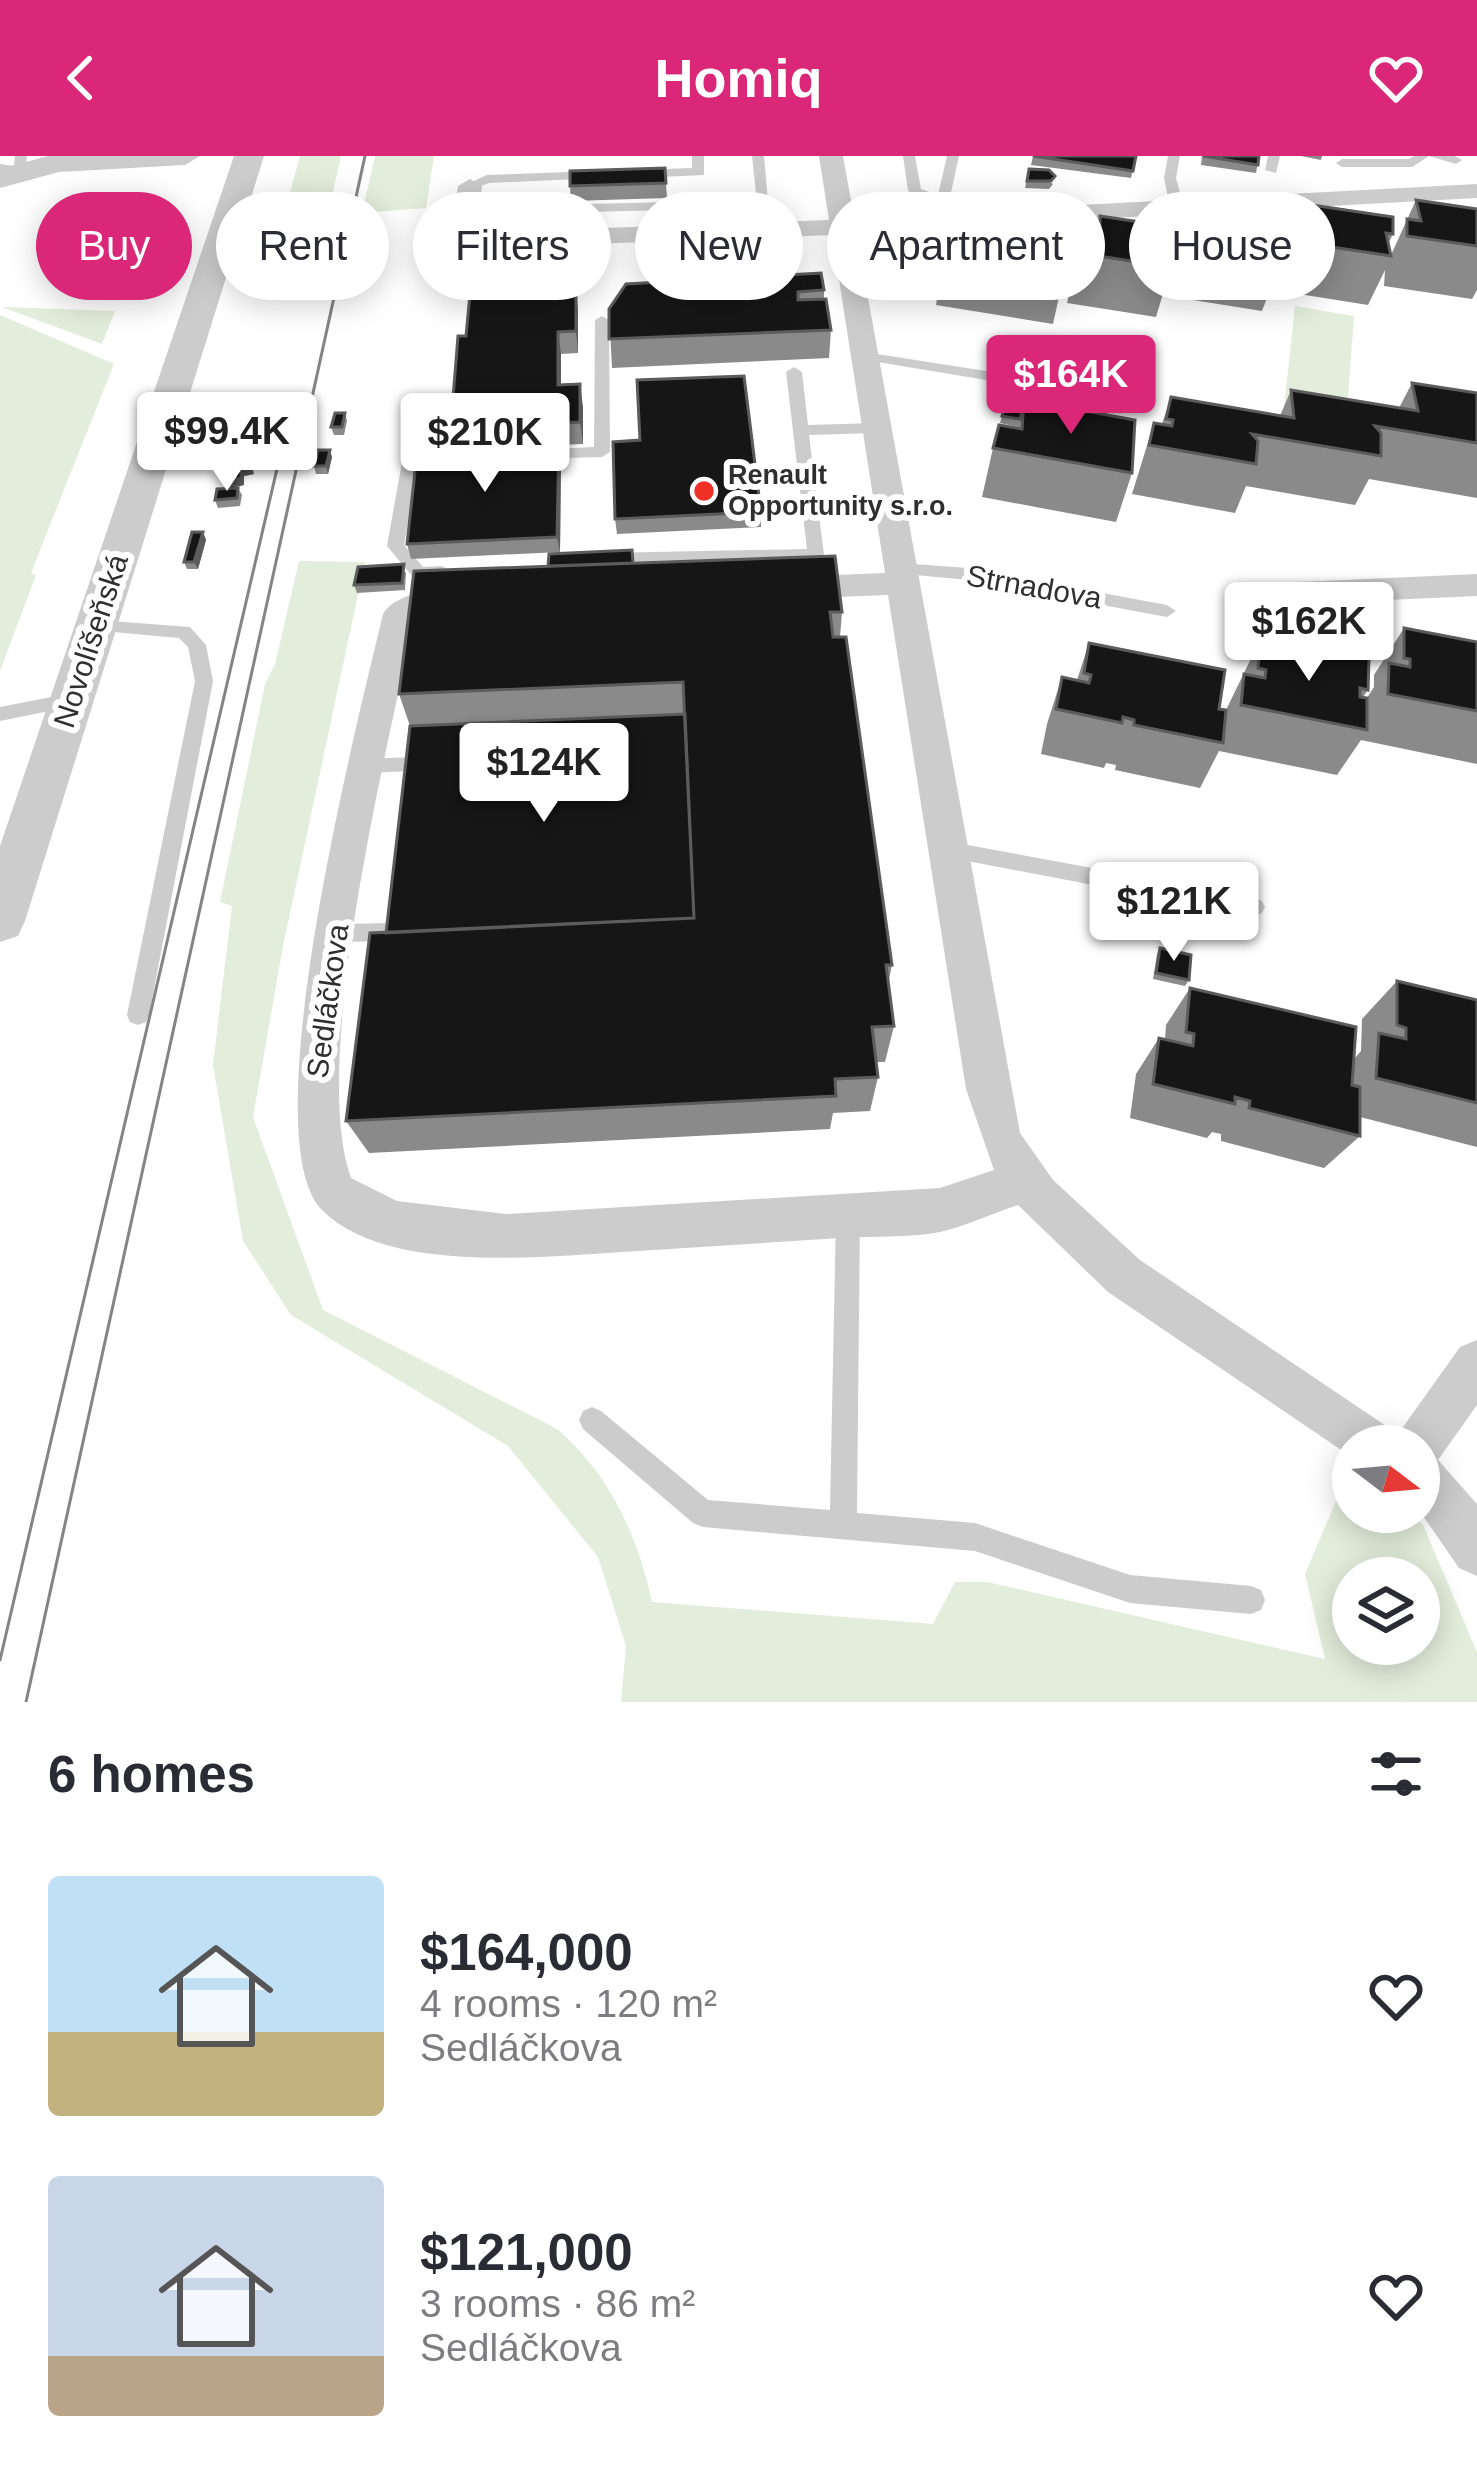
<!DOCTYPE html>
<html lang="en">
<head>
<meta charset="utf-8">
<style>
	:root { --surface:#fff; --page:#f7f7f7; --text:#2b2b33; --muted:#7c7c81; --accent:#db2777 }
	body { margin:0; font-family:Helvetica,sans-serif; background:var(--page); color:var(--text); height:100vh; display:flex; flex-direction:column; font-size:45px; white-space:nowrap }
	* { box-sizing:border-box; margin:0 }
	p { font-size:39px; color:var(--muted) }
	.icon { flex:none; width:66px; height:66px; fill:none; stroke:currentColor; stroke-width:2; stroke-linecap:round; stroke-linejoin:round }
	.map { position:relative; height:1546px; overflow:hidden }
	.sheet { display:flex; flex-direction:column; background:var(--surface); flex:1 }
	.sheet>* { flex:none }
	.top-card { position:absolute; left:36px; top:36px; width:1407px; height:108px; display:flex; gap:24px }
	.needle { width:78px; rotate:106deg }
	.fabs { position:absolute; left:1332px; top:1269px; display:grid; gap:24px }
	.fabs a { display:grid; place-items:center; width:108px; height:108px; border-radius:50%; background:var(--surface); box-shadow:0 6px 30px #0003; font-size:60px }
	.price { position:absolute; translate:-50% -102px; padding:0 27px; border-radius:12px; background:#fff; color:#222; font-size:39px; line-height:78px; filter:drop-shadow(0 3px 6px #0008) }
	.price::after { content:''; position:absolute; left:50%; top:72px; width:36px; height:27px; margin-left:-18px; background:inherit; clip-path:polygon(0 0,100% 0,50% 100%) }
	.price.selected { background:var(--accent); color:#fff }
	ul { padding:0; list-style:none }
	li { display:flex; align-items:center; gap:36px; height:300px; padding:0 48px }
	li span { display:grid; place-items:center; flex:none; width:336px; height:240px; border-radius:12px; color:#555 }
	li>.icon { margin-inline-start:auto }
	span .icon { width:144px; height:144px; fill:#fffc; stroke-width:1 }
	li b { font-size:51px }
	h2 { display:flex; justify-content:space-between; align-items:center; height:144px; padding:0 48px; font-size:51px }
	.pill { padding:0 42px; border-radius:54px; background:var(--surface); box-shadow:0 6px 30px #0003; font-size:42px; line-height:108px }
	.pill.selected { background:var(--accent); color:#fff }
	header { display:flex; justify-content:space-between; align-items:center; height:156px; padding:0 48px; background:var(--accent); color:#fff; font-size:54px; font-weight:800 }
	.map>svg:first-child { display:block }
</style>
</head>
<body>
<header><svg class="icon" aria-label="back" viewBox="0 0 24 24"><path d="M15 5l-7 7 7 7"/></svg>Homiq<svg class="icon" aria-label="heart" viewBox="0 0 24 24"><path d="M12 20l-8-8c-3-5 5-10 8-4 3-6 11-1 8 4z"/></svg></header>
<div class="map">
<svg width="1477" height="1546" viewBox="0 0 1477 1546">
	<rect width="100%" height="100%" fill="#fff"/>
	<path fill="#e3eddb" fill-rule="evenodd" d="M300 0H341L315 115 268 116Z
		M375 0H434L426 52 362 57Z
		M1295 150 1354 160 1345 283 1282 271Z
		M2 151 115 155 102 188Z
		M0 159 114 208 38 399 31 418 36 419 0 515Z
		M299 405 365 406 283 790 253 961 323 1154 557 1273C609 1317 638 1380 652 1446L933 1468 955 1426H987L1325 1503 1305 1418 1353 1305V1356H1409L1423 1369 1477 1496V1546H621L626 1490 598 1401 508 1290 291 1159 243 1085 213 909 232 750 220 746 265 528 275 508ZM1353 1422H1419V1488H1353Z"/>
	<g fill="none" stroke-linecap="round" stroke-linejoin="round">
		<path fill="#ccc" fill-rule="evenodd" d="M15 0H27L25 17 0 16V8L14 10Z
			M692 0H704V19L637 22 631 18 637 14 692 12Z
			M752 0H764L768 45 673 49 667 54 466 59 459 55 466 51 667 46 673 41 756 38Z
			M903 0H915L921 33 938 39 947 0H959L945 64 933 61 936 47 908 35Z
			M1168 0H1180L1176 22 1184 51 1177 55 1170 51 1164 22Z
			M1268 0H1280L1276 17 1265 14Z
			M1414 0H1455L1462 4 1456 8 1429 0 1412 11H1342L1336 7 1342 3H1409Z
			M594 15 599 16V22L489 27 470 34 463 30 487 19Z
			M563 79 570 83 566 121 471 127 464 123 471 119 554 114 556 83Z
			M602 160 609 164 610 296 602 301 528 303V295L534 294 594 291 595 164Z
			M864 196 1089 231 1097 236 1089 241 859 203 857 200Z
			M794 211 802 216 808 269 876 267 884 272 876 277 809 279 824 399 822 403 598 407V399L604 397 807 393 786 216Z
			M443 299 451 304 449 308 417 311 404 389 423 411 442 410 451 416C444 425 424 424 413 421L387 390 402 306 410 301Z
			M900 407 968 412 1167 449 1176 455 1167 461 968 424 894 417V409Z
			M97 464 190 471 206 489 213 525 149 859 146 866 138 869 130 866 127 859 195 525 188 491 179 482 91 474V466Z
			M72 537 81 544 79 549 0 565V551Z
			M412 601 422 608 412 615 366 617 356 610 366 603Z
			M946 685 1255 742 1262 745 1265 751 1262 757 1255 760 946 701 939 699 936 693 939 687Z
			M393 767 400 770 404 776 400 782 393 785 338 786 331 783 327 777 331 771 338 768Z
			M848 1047 857 1051 860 1059 857 1357 975 1367 1130 1419 1251 1430 1261 1434 1265 1444 1261 1454 1251 1458 1130 1447 975 1395 703 1371 693 1367 583 1273 579 1264 583 1255 592 1251 601 1255 708 1344 830 1354 836 1059 839 1051Z"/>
		<path fill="#ccc" fill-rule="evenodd" d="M819 0H843L854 61 1477 28V42L856 76 1020 977 1053 1024 1140 1104 1398 1278 1460 1191 1477 1184V1249L1438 1304 1477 1348V1420L1459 1412 1419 1354V1290H1353V1302L1108 1136 1018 1049C993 1057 966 1070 940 1076 909 1082 873 1080 840 1082 768 1087 695 1091 622 1096 541 1101 385 1118 322 1054 250 981 359 561 383 458 397 433 461 426 476 448L460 459 415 461C388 589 309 906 351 1022L397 1045 506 1058 940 1032 994 1014 966 933 888 439 788 443 772 432 788 421 885 417 832 79 490 92 451 77 458 30 470 23 482 30 477 73 491 76 829 64Z
			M1477 418V440L1256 450 1240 439 1256 428Z"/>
		<path fill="#ccc" fill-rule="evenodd" d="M48 0H200L185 9 59 16 0 32V13Z
			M234 0H264L25 765 18 780 0 786V690Z"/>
		<path stroke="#848484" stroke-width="3" d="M0 1504 290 257
			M26 1546 365 0"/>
	</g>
	<path fill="#8a8a8a" d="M1033 0H1136L1131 22 1031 9Z
		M1202 0H1259L1256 17 1201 9Z
		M1301 0H1322L1321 4Z
		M665 12 667 42 571 45 570 30Z
		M1029 13 1053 28 1049 33 1025 32Z
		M1416 44 1477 53V134L1472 143 1384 130 1385 114 1368 149 1280 135 1281 118 1300 69H1304L1312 49 1393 78 1388 88 1391 99Z
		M1206 55 1282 89 1281 105 1262 155 1174 141 1193 74 1199 75Z
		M86 58 96 81 87 89 70 85 59 63Z
		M1100 60 1179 72 1172 93 1171 111 1156 161 1067 147 1079 97 1095 81Z
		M967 79 1064 118 1053 168 936 149 944 99 966 84Z
		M941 83 935 107 911 103 912 95Z
		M576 134 578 156V197L561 198V229L583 251V288L559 289 561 303 560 396 411 403 407 388 445 295 440 272 452 254Z
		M824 134V143L831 174 829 202 612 212 609 153Z
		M1412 227 1477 237V342L1369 323 1355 349 1246 330 1235 357 1132 338 1154 267 1162 268 1171 241 1280 260 1291 234 1399 252Z
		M1006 247 1132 317 1116 366 982 341 993 292 1018 272V271L1000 267Z
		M345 257 347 265 344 279H334L331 271Z
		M332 301 328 318H316L314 310Z
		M218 307 254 318 244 320V329L226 333 238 332 242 339 240 350 218 352 215 344 226 333Z
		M761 356V371L617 378 615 363Z
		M203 376 206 384 198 413H187L184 406Z
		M634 407 842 456 840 481 892 809 888 828 894 870 885 906H876L878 921 870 955 833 957 830 973 369 997 346 965 386 777 410 570 399 538Z
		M406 416 405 434 357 437 354 429Z
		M1404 472 1477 486V608L1361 584 1337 619 1219 595 1200 632 1115 614 1116 609 1106 607 1104 612 1041 598 1047 568 1062 521 1077 524 1089 487 1219 553 1226 554 1261 482 1368 534 1363 541 1367 542 1374 531V519Z
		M1160 792 1189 824 1185 830 1153 823 1157 798Z
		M1397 825 1477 844V991L1360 961V980L1324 1012 1221 985V978L1212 976 1207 982 1130 962 1136 918 1159 882 1165 883 1166 869 1190 832 1354 903 1361 895 1362 863Z"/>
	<path fill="#5c5c5c" d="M86 58 96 81 87 89 77 67Z
		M576 134 578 156V197L576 175Z
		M558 176 561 198V252L558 229Z
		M580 228 583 251V288L580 266Z
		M559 288 561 303 560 396 557 381Z
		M246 290 254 318 244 320V329L226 333 223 325 241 312Z
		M330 294 332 301 328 318 326 310Z
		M203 376 206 384 198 413 194 406Z"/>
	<path fill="#161616" stroke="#5c5c5c" stroke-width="3" d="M1033 0H1136L1133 15Z
		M1203 0H1259L1258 9Z
		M665 12 666 27 570 30V15Z
		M1029 13 1049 14 1055 20 1051 25H1027Z
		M1416 44 1477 53V90L1407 80V63L1421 65Z
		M1312 49 1393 61V78L1386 77 1391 100 1299 86 1300 69 1316 71Z
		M69 55 86 58 77 67 59 63Z
		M1206 55 1286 67 1284 83 1277 87 1282 88 1281 105 1189 91 1193 74 1208 76Z
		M1100 60 1179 72 1169 93 1174 94 1171 111 1079 97 1085 80 1100 82Z
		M972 63 1071 78 1064 118 944 99 950 82 970 85 967 79Z
		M917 80 941 83 936 99 912 95Z
		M821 117 824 134 798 136V144L826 143 831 174 609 183V153L626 128Z
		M576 134V175L558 176V229L580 228V266L440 272 442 254H452L458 180H466L470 138Z
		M744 220 761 356 615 363 613 286 640 284 637 224Z
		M1412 227 1477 237V287L1375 270 1381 277V300L1252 278 1258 285 1256 308 1149 289 1154 267 1172 270 1173 264 1166 263 1171 241 1294 262 1291 234 1418 255Z
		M1024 244 1135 264 1132 317 993 292 999 269 1022 273Z
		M1006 247 1023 250 1020 263 1002 260Z
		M335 257H345L342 271H331Z
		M559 288 557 381 407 388 417 297Z
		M246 290 251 310 241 312V322L223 325 218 307 232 304 230 294Z
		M318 294H330L326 310H314Z
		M238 332 237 342 215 344 217 333Z
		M192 376H203L194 406H184Z
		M632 394 633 407 548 410 549 398Z
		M835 400 842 456H830L833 481H846L892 809H886L894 870 872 871 878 921 835 923 836 940 346 965 370 777 694 762 683 526 399 538 414 415Z
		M404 408 402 427 354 429 358 411Z
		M1404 472 1477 486V555L1388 538 1389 507 1410 511V503L1404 502Z
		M1261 482 1369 503 1368 534 1360 532V541L1367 542V574L1241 549 1244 518 1265 522 1266 514 1258 512Z
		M1089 487 1225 514 1219 553 1226 554 1223 587 1134 569V564L1123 561 1122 567 1056 553 1062 521 1089 527 1091 519 1084 517Z
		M685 558 694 762 386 777 410 570Z
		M1160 792 1191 799 1189 824 1156 817Z
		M1397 825 1477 844V947L1376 922 1379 877 1406 883V872L1397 869Z
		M1190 832 1356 871 1352 929 1360 931V980L1249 952 1250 945 1235 941V948L1153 928 1159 882 1193 890 1194 878 1186 876Z"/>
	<circle fill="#f03026" stroke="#fff" stroke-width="4.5" cx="704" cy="335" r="12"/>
	<g text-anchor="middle" stroke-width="12" stroke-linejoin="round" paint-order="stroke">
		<g font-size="27" font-weight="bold" fill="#2f2f2f" stroke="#fff" text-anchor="start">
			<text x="728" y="328">Renault<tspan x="728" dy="31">Opportunity s.r.o.</tspan></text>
		</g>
		<g font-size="30" fill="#2f2f2f" stroke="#fff">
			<text transform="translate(1034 431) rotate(10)" y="10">Strnadova</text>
			<text transform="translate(91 485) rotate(-72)" y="10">Novolíšeňská</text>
			<text transform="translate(328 845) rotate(-82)" y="10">Sedláčkova</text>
		</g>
	</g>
</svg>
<div class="fabs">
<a><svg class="needle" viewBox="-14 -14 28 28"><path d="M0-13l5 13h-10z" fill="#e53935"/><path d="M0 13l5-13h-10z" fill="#7c7c81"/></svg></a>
<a><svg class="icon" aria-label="layers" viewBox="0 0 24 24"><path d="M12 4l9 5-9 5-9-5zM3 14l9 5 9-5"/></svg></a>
</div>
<b class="price selected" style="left:1071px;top:281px">$164K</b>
<b class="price" style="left:227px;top:338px">$99.4K</b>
<b class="price" style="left:485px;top:339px">$210K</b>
<b class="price" style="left:1309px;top:528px">$162K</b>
<b class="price" style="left:544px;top:669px">$124K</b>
<b class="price" style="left:1174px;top:808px">$121K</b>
<div class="top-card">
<a class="pill selected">Buy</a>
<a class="pill">Rent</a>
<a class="pill">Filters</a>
<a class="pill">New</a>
<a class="pill">Apartment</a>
<a class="pill">House</a>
</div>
</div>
<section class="sheet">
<h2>6 homes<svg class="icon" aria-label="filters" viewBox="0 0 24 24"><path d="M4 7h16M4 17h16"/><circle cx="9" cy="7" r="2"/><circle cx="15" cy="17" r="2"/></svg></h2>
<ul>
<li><span style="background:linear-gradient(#bfe0f5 65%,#c2b280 0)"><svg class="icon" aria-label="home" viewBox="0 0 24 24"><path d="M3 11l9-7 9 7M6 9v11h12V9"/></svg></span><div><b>$164,000</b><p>4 rooms · 120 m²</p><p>Sedláčkova</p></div><svg class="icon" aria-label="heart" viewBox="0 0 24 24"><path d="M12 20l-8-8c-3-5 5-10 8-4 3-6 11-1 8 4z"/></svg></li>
<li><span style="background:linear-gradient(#c9d6e8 75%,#b9a48a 0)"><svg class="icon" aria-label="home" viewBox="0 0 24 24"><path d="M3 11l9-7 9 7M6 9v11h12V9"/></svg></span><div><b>$121,000</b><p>3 rooms · 86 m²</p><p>Sedláčkova</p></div><svg class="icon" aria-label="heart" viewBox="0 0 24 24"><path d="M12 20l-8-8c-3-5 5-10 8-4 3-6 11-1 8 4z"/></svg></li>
</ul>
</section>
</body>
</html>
